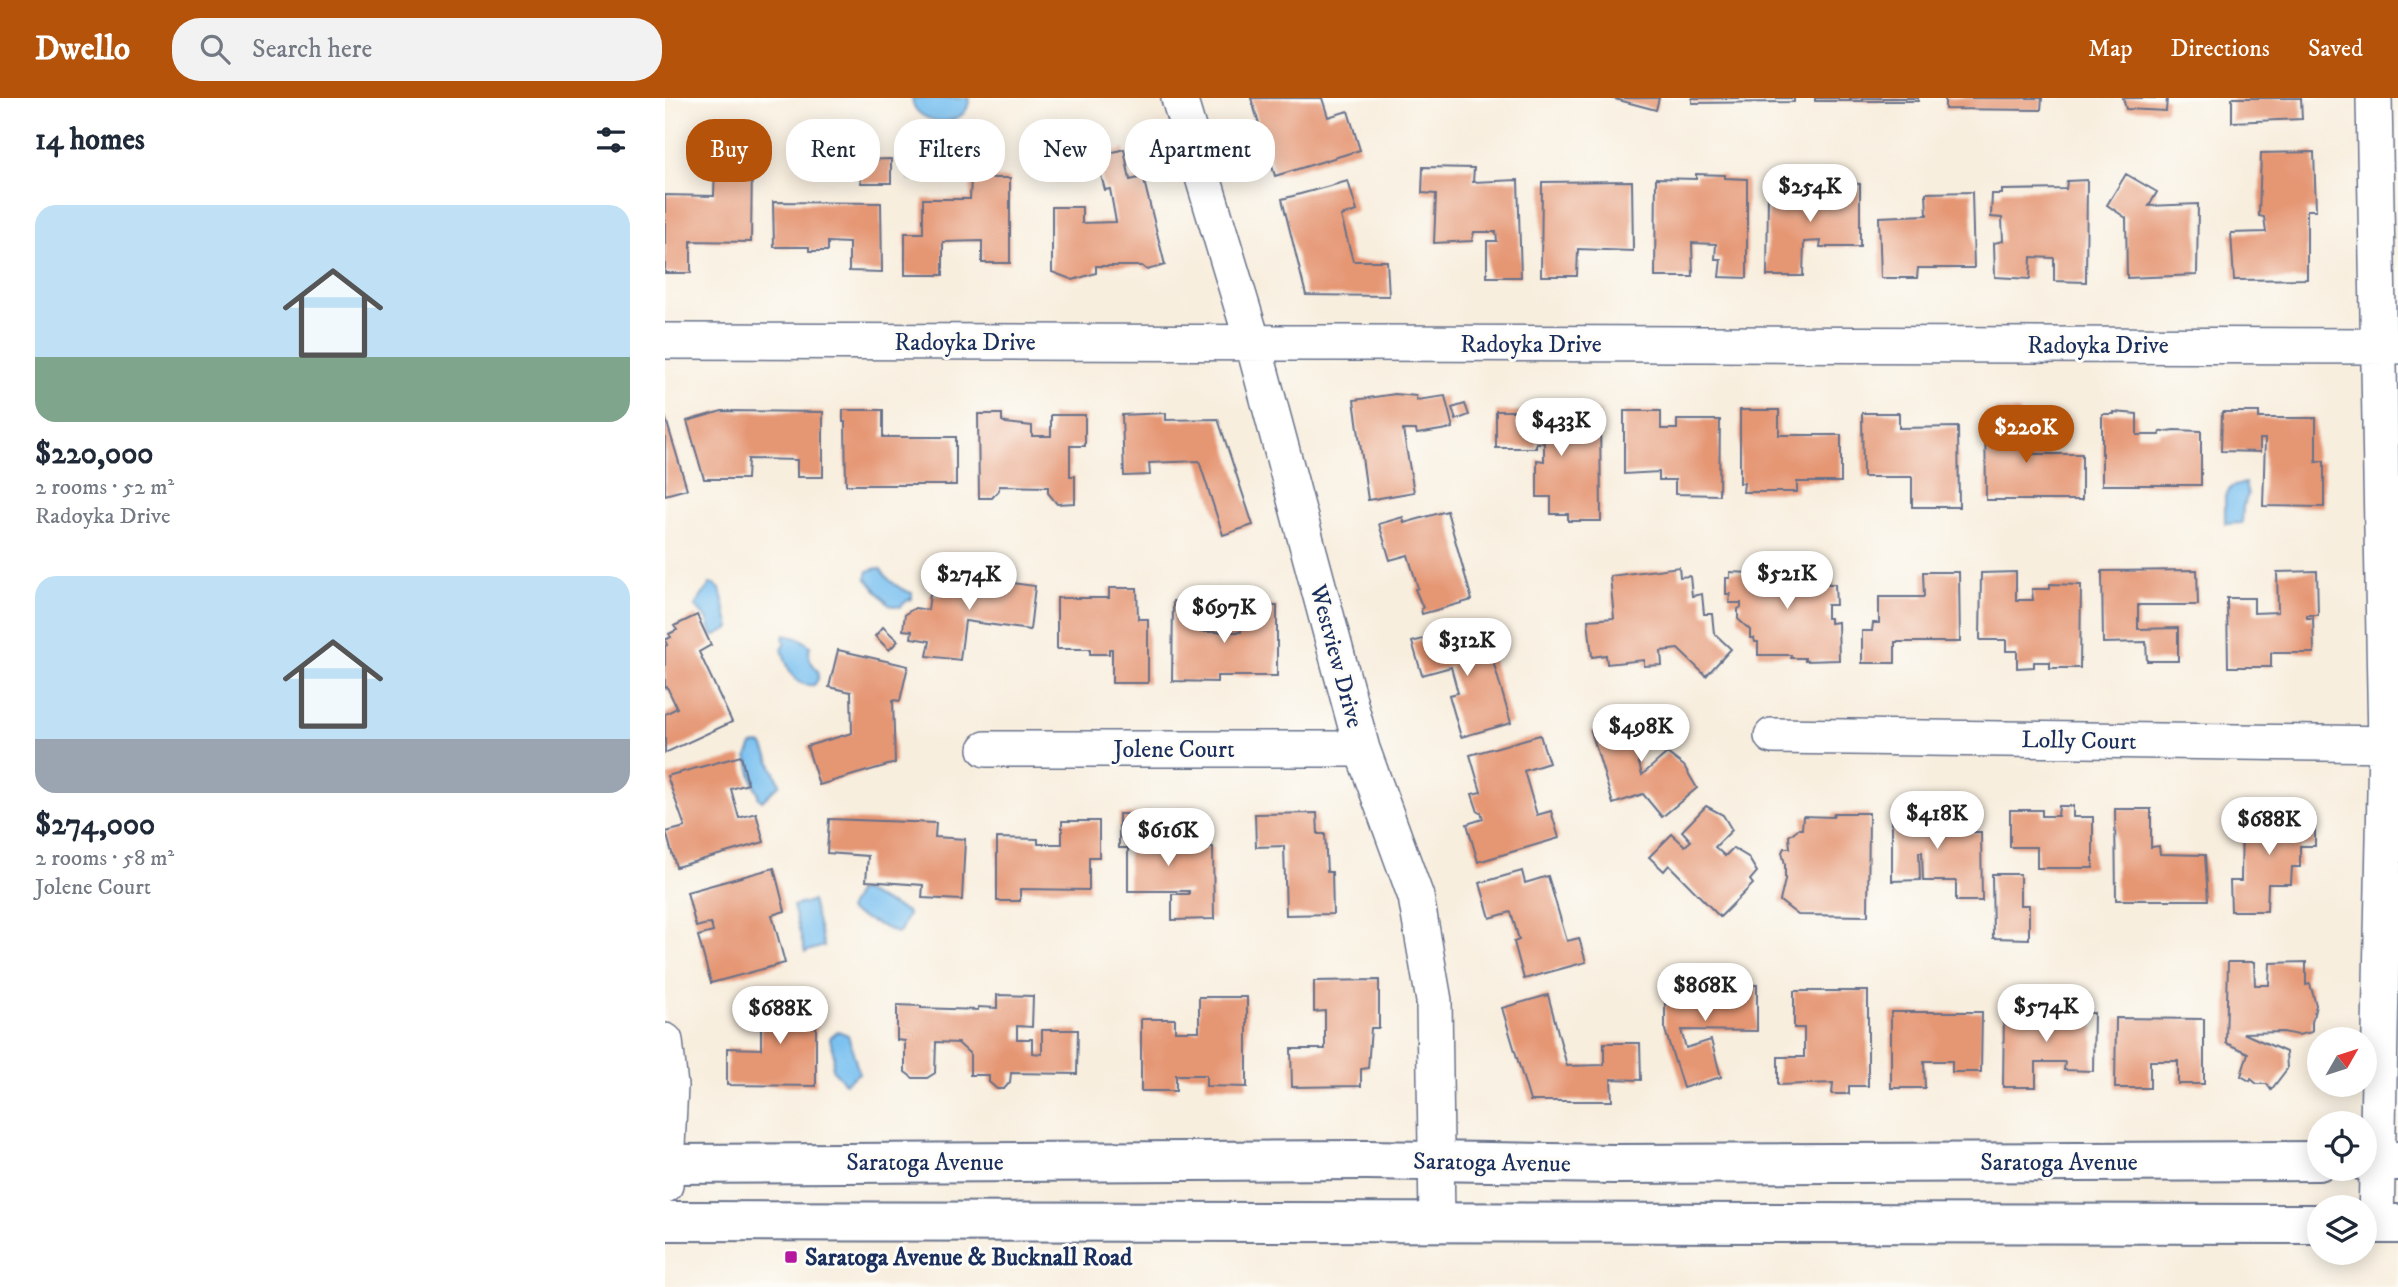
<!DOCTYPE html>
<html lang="en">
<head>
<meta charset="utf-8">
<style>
	:root { --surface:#fff; --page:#f2f2f3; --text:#1f2937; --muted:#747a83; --accent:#b45309 }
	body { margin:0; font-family:"IM FELL DW Pica",serif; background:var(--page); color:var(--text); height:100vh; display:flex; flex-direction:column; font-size:26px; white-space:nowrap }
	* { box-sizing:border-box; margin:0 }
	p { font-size:23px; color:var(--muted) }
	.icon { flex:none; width:38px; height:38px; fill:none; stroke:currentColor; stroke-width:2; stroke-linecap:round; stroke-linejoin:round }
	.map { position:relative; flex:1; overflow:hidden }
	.side { display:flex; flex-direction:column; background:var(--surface); width:665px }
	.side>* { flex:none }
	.banner { position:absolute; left:21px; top:21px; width:665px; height:63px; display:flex; gap:14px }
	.needle { width:46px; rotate:51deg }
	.tools { position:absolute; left:1642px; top:929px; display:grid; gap:14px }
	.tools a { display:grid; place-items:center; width:70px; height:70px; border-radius:50%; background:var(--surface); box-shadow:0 4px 18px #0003; font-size:35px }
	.price { position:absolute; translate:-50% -60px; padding:0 16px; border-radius:24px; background:#fff; color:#222; font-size:23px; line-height:46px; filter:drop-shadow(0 2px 4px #0008) }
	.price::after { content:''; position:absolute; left:50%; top:42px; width:21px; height:16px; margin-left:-10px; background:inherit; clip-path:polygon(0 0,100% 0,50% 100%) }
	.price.current { background:var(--accent); color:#fff }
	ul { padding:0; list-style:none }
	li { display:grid; align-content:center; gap:14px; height:371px; padding:0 35px }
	li span { display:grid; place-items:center; height:217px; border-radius:21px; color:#555 }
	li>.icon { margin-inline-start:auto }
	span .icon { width:126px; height:126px; fill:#fffc; stroke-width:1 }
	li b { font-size:30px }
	h2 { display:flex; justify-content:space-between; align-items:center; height:84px; padding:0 35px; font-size:30px }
	.pill { padding:0 24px; border-radius:28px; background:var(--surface); box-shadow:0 4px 18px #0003; font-size:24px; line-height:63px }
	.pill.current { background:var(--accent); color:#fff }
	header { display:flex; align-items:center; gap:42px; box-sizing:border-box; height:98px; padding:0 35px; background:var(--accent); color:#fff }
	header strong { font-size:33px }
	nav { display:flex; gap:38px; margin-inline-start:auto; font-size:24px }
	.search { width:490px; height:63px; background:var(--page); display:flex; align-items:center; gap:18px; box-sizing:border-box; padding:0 24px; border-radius:28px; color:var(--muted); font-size:26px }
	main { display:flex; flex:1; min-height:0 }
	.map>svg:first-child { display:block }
</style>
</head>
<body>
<header>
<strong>Dwello</strong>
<div class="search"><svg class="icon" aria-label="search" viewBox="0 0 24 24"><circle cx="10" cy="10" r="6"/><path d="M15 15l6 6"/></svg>Search here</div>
<nav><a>Map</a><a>Directions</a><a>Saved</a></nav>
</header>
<main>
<section class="side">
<h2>14 homes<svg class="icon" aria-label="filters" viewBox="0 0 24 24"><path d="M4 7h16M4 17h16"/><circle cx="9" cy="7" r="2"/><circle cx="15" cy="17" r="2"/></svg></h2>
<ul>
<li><span style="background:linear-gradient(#bfe0f5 70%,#7fa58c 0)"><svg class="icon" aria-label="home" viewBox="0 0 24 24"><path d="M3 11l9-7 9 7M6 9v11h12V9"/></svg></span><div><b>$220,000</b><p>2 rooms · 52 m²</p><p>Radoyka Drive</p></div></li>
<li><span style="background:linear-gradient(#bfe0f5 75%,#9aa5b1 0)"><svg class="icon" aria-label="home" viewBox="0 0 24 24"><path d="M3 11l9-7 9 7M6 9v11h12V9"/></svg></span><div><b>$274,000</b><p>2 rooms · 58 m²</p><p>Jolene Court</p></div></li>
</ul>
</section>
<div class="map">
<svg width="1733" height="1189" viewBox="0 0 1733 1189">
	<rect width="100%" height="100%" fill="#fdfcf7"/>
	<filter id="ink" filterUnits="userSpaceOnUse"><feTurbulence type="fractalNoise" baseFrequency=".0143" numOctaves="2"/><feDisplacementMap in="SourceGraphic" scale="14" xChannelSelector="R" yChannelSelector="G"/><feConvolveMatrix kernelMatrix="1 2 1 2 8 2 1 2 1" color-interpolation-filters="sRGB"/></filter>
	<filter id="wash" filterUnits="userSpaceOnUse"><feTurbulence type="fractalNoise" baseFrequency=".00686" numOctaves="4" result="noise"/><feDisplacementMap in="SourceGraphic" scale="28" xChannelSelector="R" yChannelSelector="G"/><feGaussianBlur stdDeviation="1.57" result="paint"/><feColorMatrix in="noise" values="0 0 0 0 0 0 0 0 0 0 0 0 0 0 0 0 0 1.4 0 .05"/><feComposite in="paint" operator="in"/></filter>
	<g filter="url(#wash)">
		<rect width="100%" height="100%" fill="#f8eede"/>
		<path fill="#78c0f0" stroke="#4a78a7" stroke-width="2" d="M247 0H304C305 32 248 29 247 0Z
			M267 50H295L294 77H285V74H267V81H245L246 57H266Z
			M1580 385 1583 397 1578 408 1577 425 1560 426V398L1566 389Z
			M212 470 216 471C221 481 235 492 247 495V501L243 502 235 509 224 507 201 480 203 473Z
			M45 486H49L55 491 65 530 49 538 47 537 43 522 30 508Z
			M119 537 136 541 145 548C139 572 164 569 149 587 127 589 122 568 117 551L120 545 118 540Z
			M92 646 98 647 115 686 97 703 93 699V694C86 685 86 670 82 659L87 647Z
			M197 793 242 814 243 817 235 833 232 835 185 814 183 812 192 794Z
			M147 803 159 848 140 854 128 808Z
			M173 933 183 937 194 975 180 985 167 971 169 958 165 940Z"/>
		<g id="blocks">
			<path fill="#e59673" d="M586 0H657L663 19 683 13 695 52 610 78Z
				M946 0H994L991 12Z
				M1027 0H1129V4L1027 5Z
				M1150 0H1253V3H1150Z
				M1280 0H1377L1376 12 1280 11Z
				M1458 0H1502L1501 13 1461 11Z
				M1567 0H1636L1637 21 1567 24Z
				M459 51 465 82 478 79 500 167 482 172 477 168H431V175L408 182 387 174V109H417V125L451 124 445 91 440 92 431 59Z
				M1649 54 1651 112H1642V181L1569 182 1566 135 1601 134 1599 119 1594 118 1596 55Z
				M226 61V85H196L195 62Z
				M50 68H87L86 144 26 143V175H0V97L49 98Z
				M758 69 809 70 808 84 853 82 856 179H822V143H832L831 134H809L807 143 769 145 771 96 757 95Z
				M1031 76 1060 77V80L1082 81V180L1054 179 1056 161H1050L1051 146 1027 145 1028 179H990L991 80 1031 81Z
				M1461 76 1492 94 1484 108 1533 106 1532 177 1462 180 1461 120 1442 107Z
				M306 80H345V165H317V143L278 144V177H240V135H258V101H305Z
				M1422 82 1421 184 1389 183V160L1366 159 1365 181 1330 179 1329 145 1338 143 1337 120 1326 119 1327 96H1337V92L1401 91 1402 83Z
				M683 83 692 113 676 118 688 163H722L724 198 641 197 617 101Z
				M967 83 968 153 913 151 912 178H876L877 84Z
				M1161 84 1195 86V149H1155L1156 143 1139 144 1138 178H1102L1103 92H1161Z
				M1307 94 1309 170H1253L1252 180H1216L1214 119 1262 117 1261 95Z
				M108 104 216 105 217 174 184 173V145L163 144V153H144V149H109Z
				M730 296 751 298 752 302 780 298 788 330 752 336 751 332H738L749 394 703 402 689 302Z
				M800 306 804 317 791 322 787 310Z
				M178 312H218V339H291V387H181L180 324H178Z
				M1075 312H1114V337H1176V384H1132V394H1078L1079 385H1075Z
				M1330 312 1354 313V342H1365V356H1417V402H1321L1320 314H1330Z
				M57 313 158 314V379H132V362L83 361 82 381H39L22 323Z
				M831 313H873V320H897V313H935L936 423H903V416H886V399H872V362L879 363V345H871V350H831Z
				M959 313H996V331H1012V322H1055L1054 397 1010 396V382H994V374L959 376Z
				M1449 314 1472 316V337H1494L1495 334 1509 332 1536 333V387H1437V316H1449Z
				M1557 314H1594V320H1651V364L1659 363V409L1598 408 1600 341H1595V354L1556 353Z
				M501 315V322L553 321 588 427 558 437 534 363 484 365 485 377 459 378 457 317Z
				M1197 315H1234V330L1293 329 1294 409H1247V379H1198Z
				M313 316H337V323L341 325 367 328V338H386V317H420V348H405V378H410V405L392 406 383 395V389L334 388V392L327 400H314Z
				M0 318 22 391 0 397Z
				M782 413 807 502 757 516 756 511 758 510 750 491 753 490 743 457 725 462 714 426 738 419 739 425Z
				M1104 465H1137V470L1162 472 1163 486H1170L1171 507H1162V520H1165V525L1173 524 1174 562 1140 563V560H1126V557H1093V544H1090L1089 540H1085V532L1073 521V511L1076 509V505H1064L1065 496H1061V480H1065V474L1086 475V471H1104Z
				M1014 469 1015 479 1025 478 1027 498 1037 496 1039 516H1047L1049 535 1066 551 1041 578 1013 551 996 553 997 567 979 568V562L942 566 941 557 927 559 923 522 949 520 945 478Z
				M1532 472 1533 507H1473V531L1513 530V563H1482L1481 544 1438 545 1437 473Z
				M1652 473 1653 517H1642V520H1648L1649 555H1606V569H1563L1562 500H1589V515L1613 514 1612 474Z
				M1258 474H1294L1295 544H1230V565H1197V533H1207L1208 525H1214V499H1259Z
				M1351 474V502H1368L1367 491H1385V486L1416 487 1415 570H1385V564H1369V569L1352 570V553H1341V542H1315L1316 475Z
				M279 476 370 488 365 532 300 523 295 562 262 558 265 543 246 540 247 533 238 532 240 516 250 510 263 512 265 496 276 498Z
				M444 490H472L473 521H483V585H447V551H444V556H425V551H392V500H444Z
				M508 503 536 504V534H576V508H612V578H552V584L507 583Z
				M32 517 46 547 34 554 67 624 0 655V616L12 610 2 589 0 590V548L2 547 0 542 6 539 4 536 12 532 9 528Z
				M818 528 846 625 796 639 784 597 793 595 786 569 757 577 747 544 783 534V538Z
				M218 529 233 543 224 552 210 538Z
				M173 552 243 568 235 603 228 602 230 665 154 687 142 648 187 635 186 594 164 589Z
				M997 611 1003 622 1004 637 969 646 977 677 1002 655 1019 668 1032 690 997 719 978 696 948 706 926 633Z
				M875 637 884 665 859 673 872 717 886 713 894 740 813 764 802 726 818 721 816 714H813L807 696 816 694 805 657Z
				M76 658 83 686 66 691 74 720 91 715 99 744 11 769 1 734 20 729 2 678Z
				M1041 708 1058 717 1067 732 1050 749 1060 758 1068 750 1083 759 1092 774 1085 782 1088 786 1055 819 1004 767 999 773 984 759 1007 736 1020 748 1026 743 1017 733Z
				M1394 708H1408V719H1428V770H1372V749H1345V712H1377V718H1393Z
				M1450 711H1486V749L1494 748 1495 756 1540 757 1543 802H1451Z
				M1227 712H1295V734H1316L1317 803H1291V783H1258L1257 754H1254L1255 782 1227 783Z
				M652 715 653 736H660L662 774H667L668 816 621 817 619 748 591 749 590 716Z
				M1169 715H1204L1203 818 1133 817 1115 803 1120 782V766L1117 754 1119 750H1125L1124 738 1133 731H1137L1138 718 1168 719Z
				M454 716H490V749H548L549 821 507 822V796H524V793H463V750H454Z
				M1577 719H1650V748H1635V769H1627L1626 786H1603L1602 813H1566L1565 783H1576Z
				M164 721 271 725 270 739 300 741 297 802 257 800 258 787 201 783 203 758 162 755Z
				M397 723H434V759H424V792L355 791V803H332V740L373 741V746H397Z
				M109 770 120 813 107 817 120 865 46 885 33 838 48 834 46 825 31 829 22 794Z
				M857 773 860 785 883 778 902 843 914 840 921 864 859 881 849 844 854 842 846 814 825 820 815 785Z
				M1327 776H1355V807H1364V841L1328 840Z
				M1563 864H1589L1590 887H1604L1605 865 1641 864V887L1645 886 1651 907 1647 924V934L1633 937 1618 934 1578 935 1621 954 1622 971 1606 992 1602 986H1592L1586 981 1585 983 1576 978 1583 955 1561 945Z
				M1000 881 1017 882 1018 886 1092 887V933L1016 932 1021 950 1046 942 1056 979 1018 990 1000 932Z
				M714 882V930H706L703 970 696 971V988L627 989 626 951H660V913L649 914V883Z
				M1129 893H1203V988H1184V996H1167L1168 985 1113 987V959H1139V930H1129Z
				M332 897 368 898 367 929 352 928V941H367V955L377 956V932H413L412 976 346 975 345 984 339 991H332L324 984V977H305V956L293 945 271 944 270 975 262 980H248L240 974V943L232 942V907L256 908V910L313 912V909L332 910Z
				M883 897 902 968 939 967V945H975L976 982 946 981 947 1003H865L837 910Z
				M96 898H151V988L62 987V950L96 951Z
				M534 899H582V989L541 988V977H511V993H476V921H510V933H534Z
				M1226 914H1317L1316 974H1287V963H1259L1260 990H1226Z
				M1339 914 1429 915 1428 973 1399 972 1400 964H1371V989H1338Z
				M1451 920 1539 921V986H1513V963H1485V990H1450Z"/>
		</g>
	</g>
	<g filter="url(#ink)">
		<use href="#blocks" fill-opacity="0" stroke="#68728b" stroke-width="2"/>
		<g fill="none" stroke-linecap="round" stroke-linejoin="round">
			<g stroke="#68728b" stroke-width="38">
				<path id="minor" d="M514 0 588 245 697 651 751 799 769 903 772 1124
					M1709 0 1721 646 1711 1126
					M0 243 1733 248
					M1107 638 1733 646
					M321 651H697
					M0 943 5 988 0 1087"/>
			</g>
			<g stroke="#68728b" stroke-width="42">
				<path id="highway" d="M1699 1063H1733
					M0 1066 702 1062 949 1066 1654 1063
					M0 1123 1654 1126
					M1699 1126H1733"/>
			</g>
			<use href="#minor" stroke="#fff" stroke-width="35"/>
			<use href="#highway" stroke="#fff" stroke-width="38"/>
		</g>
	</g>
	<rect fill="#b5179e" stroke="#fdfcf7" stroke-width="2.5" x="119" y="1152" width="14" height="14" rx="3.5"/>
	<g text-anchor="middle" stroke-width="6" stroke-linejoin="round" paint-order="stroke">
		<g font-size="24" fill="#1b2f5e" stroke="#fdfcf7">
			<text x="300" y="252">Radoyka Drive</text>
			<text x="866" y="254">Radoyka Drive</text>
			<text x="1433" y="255">Radoyka Drive</text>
			<text transform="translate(672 558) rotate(75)" y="8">Westview Drive</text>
			<text transform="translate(1414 642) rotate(1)" y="8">Lolly Court</text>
			<text x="509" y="659">Jolene Court</text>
			<text x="260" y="1072">Saratoga Avenue</text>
			<text transform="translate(827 1064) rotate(1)" y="8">Saratoga Avenue</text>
			<text x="1394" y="1072">Saratoga Avenue</text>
		</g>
		<g font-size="24" font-weight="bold" fill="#1b2f5e" stroke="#fdfcf7" text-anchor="start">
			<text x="140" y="1167">Saratoga Avenue &amp; Bucknall Road</text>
		</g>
	</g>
</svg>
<div class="tools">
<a><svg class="needle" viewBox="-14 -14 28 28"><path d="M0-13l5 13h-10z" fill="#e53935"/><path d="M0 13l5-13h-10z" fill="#747a83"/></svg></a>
<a><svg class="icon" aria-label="locate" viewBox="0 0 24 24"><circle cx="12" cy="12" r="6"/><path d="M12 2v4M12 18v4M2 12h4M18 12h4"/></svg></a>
<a><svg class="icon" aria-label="layers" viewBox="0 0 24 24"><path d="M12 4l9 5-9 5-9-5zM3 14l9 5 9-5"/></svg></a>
</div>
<b class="price" style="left:1145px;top:126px">$254K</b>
<b class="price" style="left:896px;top:360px">$433K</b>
<b class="price current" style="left:1361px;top:367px">$220K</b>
<b class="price" style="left:1122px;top:513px">$521K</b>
<b class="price" style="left:304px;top:514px">$274K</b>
<b class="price" style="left:559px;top:547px">$697K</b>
<b class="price" style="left:802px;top:580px">$312K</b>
<b class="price" style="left:976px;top:666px">$498K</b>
<b class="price" style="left:1272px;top:753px">$418K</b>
<b class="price" style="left:1604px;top:759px">$688K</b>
<b class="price" style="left:503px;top:770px">$616K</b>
<b class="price" style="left:1040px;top:925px">$868K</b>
<b class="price" style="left:1381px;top:946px">$574K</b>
<b class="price" style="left:115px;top:948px">$688K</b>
<div class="banner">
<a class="pill current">Buy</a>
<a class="pill">Rent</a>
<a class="pill">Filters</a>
<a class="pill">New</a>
<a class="pill">Apartment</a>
</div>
</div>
</main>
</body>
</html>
